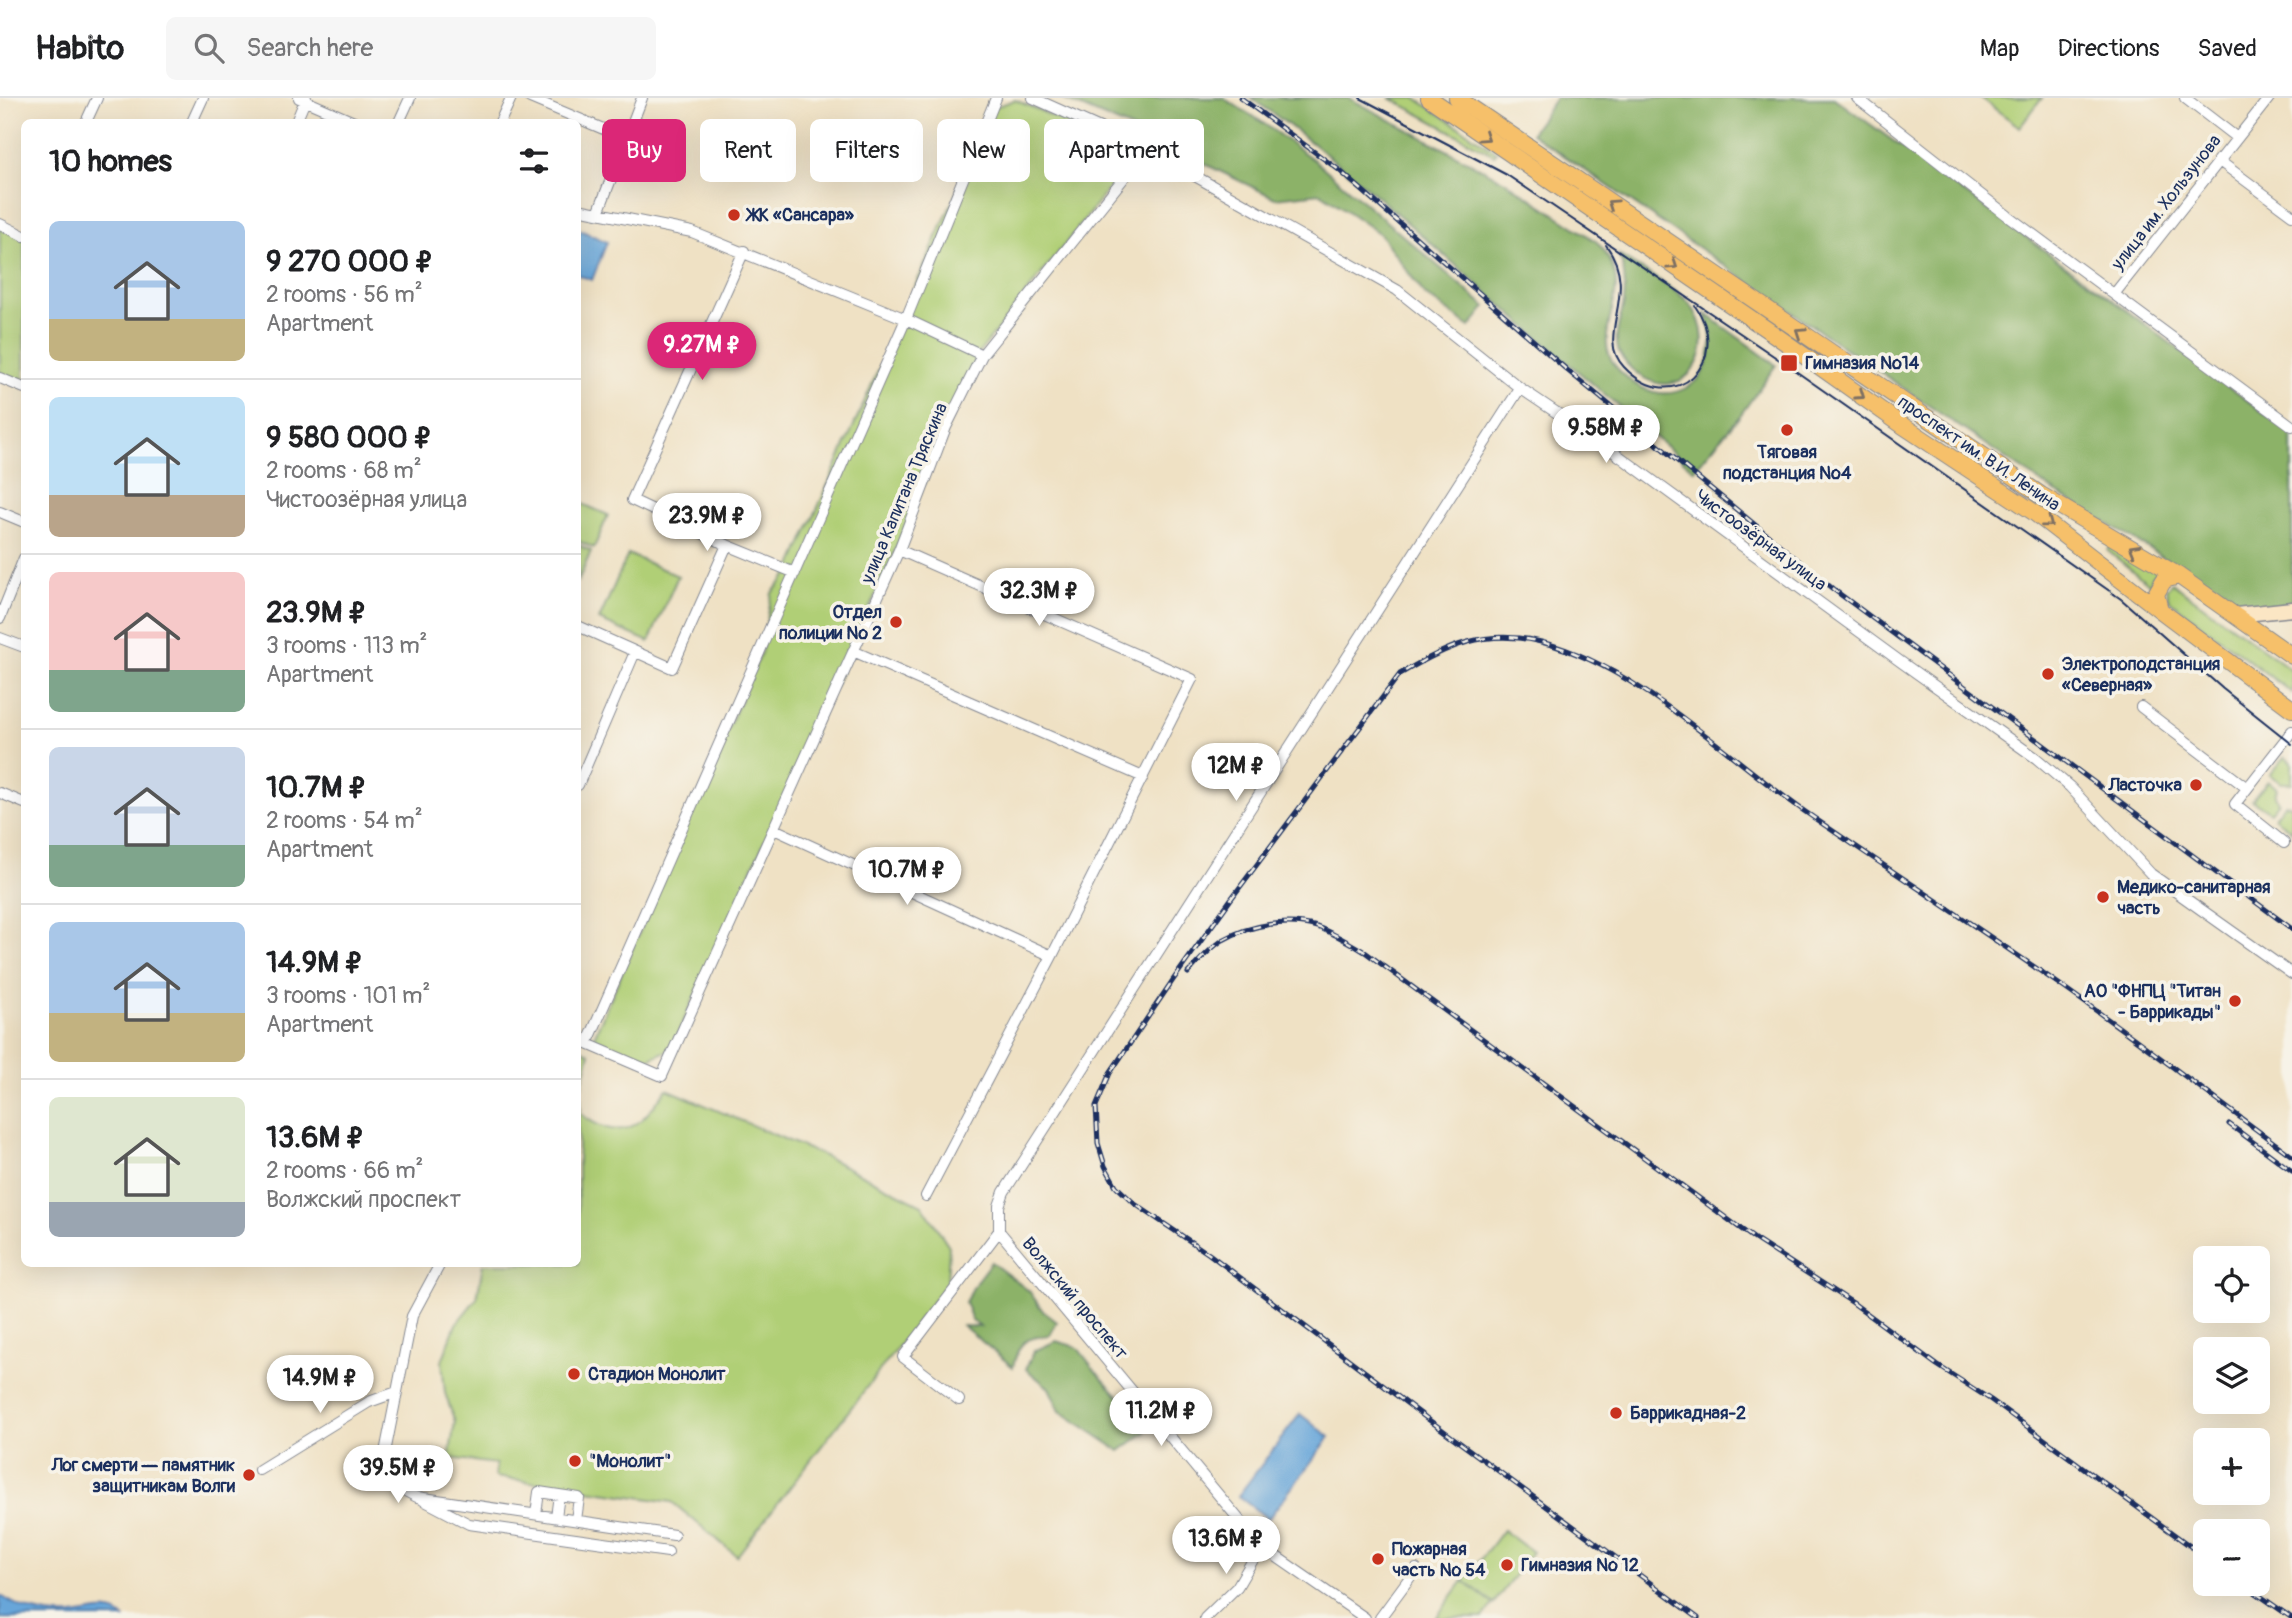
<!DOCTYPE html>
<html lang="en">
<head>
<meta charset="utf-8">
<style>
	:root { --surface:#fff; --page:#f6f6f6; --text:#202124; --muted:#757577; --line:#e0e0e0; --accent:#db2777 }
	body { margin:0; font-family:Pangolin,sans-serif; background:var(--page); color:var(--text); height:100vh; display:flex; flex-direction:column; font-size:26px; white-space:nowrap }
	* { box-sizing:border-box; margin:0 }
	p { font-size:23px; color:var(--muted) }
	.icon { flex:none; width:38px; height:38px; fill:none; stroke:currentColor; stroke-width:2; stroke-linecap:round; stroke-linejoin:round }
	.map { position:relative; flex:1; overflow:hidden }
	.panel { position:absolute; left:21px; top:21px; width:560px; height:1148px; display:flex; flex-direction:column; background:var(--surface); border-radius:10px; box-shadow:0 7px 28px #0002 }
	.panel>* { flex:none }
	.guide { position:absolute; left:602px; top:21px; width:665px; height:63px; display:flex; gap:14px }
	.fabs { position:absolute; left:2193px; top:1148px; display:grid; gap:14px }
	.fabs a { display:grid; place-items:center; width:77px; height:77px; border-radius:10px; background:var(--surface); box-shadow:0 7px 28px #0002; font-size:35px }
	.price { position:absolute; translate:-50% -60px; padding:0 16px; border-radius:24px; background:#fff; color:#222; font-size:23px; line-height:46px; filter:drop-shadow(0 2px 4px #0008) }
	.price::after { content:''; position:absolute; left:50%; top:42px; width:21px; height:16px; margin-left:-10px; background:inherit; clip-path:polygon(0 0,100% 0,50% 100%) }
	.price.active { background:var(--accent); color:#fff }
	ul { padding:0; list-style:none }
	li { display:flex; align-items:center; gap:21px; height:175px; padding:0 28px }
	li+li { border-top:2px solid var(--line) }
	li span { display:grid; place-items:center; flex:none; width:196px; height:140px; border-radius:10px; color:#555 }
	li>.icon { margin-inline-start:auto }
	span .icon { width:84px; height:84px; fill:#fffc; stroke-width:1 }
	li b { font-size:30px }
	h2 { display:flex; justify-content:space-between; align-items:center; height:84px; padding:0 28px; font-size:30px }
	.tag { padding:0 24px; border-radius:10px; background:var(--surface); box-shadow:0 7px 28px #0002; font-size:24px; line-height:63px }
	.tag.active { background:var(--accent); color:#fff }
	header { display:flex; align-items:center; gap:42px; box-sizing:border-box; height:98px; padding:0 35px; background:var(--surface); border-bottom:2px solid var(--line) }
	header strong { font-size:33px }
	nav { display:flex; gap:38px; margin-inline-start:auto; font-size:24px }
	.search { width:490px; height:63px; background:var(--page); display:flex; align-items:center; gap:18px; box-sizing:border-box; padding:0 24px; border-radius:10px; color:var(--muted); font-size:26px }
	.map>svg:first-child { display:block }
</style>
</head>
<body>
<header>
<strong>Habito</strong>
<div class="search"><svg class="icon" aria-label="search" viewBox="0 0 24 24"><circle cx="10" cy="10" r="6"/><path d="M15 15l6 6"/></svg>Search here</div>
<nav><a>Map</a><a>Directions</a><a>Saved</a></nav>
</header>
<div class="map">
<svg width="2292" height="1520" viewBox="0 0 2292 1520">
	<rect width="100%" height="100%" fill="#f7f3e8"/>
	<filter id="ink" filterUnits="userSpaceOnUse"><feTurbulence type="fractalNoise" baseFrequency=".0143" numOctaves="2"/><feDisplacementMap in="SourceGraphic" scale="14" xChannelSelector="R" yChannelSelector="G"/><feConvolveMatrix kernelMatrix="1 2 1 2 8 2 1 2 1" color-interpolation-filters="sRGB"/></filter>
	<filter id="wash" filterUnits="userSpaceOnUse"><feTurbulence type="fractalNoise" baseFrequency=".00686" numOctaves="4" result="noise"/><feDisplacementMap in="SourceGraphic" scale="28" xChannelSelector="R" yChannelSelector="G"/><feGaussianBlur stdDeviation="1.57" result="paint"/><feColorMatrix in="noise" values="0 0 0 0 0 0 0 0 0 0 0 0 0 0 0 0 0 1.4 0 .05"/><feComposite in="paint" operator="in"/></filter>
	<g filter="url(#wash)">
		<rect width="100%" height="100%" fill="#efe1c4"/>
		<path fill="#b0cf76" stroke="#667f6a" stroke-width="2" d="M1390 0H1415L1497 54 1494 57Z
			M1980 0H2042L2020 29Z
			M1015 2 1137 55 979 255 896 451 671 951 644 963 593 941 761 555 772 495 789 475 994 9Z
			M0 130 24 141V288L0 278Z
			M578 404 608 417 594 450 578 443Z
			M578 447 591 453 578 484Z
			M2111 447 2159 474 2152 478 2150 487 2108 453Z
			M628 456 678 478 649 544 599 522Z
			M2172 485 2292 572V595L2169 502 2166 491Z
			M2285 659 2292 665V685H2281L2270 677Z
			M2268 683 2277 690 2275 697 2278 704 2270 714 2252 702Z
			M2284 706 2292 707V733L2274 719Z
			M578 950 590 955 581 990V1016C596 1028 618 1039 637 1025 649 1018 658 1001 667 991L824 1058 922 1107 949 1148 947 1185 737 1458 672 1404 495 1379 496 1366 449 1360 455 1324 445 1295 442 1263 456 1226 477 1200 483 1166H578Z
			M1503 1432 1532 1454 1494 1505 1464 1483Z
			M1463 1483 1493 1506 1482 1520H1436Z"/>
		<path fill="#8cb267" stroke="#547062" stroke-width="2" d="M1060 0H1223L1259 22 1318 65 1486 209 1470 229 1425 197 1380 136 1321 95 1275 100 1135 32Z
			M1251 0H1349L1505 83 1597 144C1608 156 1616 171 1616 188 1615 216 1595 246 1617 270 1664 324 1730 284 1706 216L1776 267 1739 319 1694 372C1621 310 1548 249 1476 185 1403 121 1331 55 1251 0Z
			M1556 0H1834L2110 200 2292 336V506L2248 511 2052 392 1531 35Z
			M1619 157C1635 168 1679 192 1689 205 1725 250 1684 310 1638 276 1631 271 1624 264 1620 256 1612 239 1621 221 1624 204 1626 187 1625 172 1619 157Z
			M991 1164 1029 1193 1043 1213 1057 1224 1050 1237C1024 1241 1019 1242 1013 1269L963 1228 980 1229 972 1222 965 1204 978 1181Z
			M1056 1243 1077 1249 1098 1276 1127 1307 1146 1334 1120 1353 1060 1313 1049 1290 1026 1271 1034 1253Z"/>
		<path fill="#67a6d9" stroke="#416a9c" stroke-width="2" d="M578 131 607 144 592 182 578 177Z
			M1300 1316 1330 1339 1268 1421 1238 1398Z
			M0 1497C19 1511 48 1519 72 1517 90 1516 110 1506 124 1520H0Z"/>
	</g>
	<g filter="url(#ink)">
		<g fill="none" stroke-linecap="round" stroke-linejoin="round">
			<g stroke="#858891" stroke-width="12">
				<path id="street" d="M299 0 354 24
					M530 0 627 41
					M1033 0 1147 51 1397 192 1520 290 1600 344 1901 564 2036 660 2070 689 2151 776 2292 876
					M1857 0 2008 118 2292 328
					M2185 0 2237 40
					M86 24 97 0
					M192 24 203 0
					M296 24 306 0
					M399 24 410 0
					M500 24 511 0
					M2218 62 2292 117
					M578 111 692 134 906 221 982 257
					M598 115 642 0
					M0 126 24 138
					M744 153 632 402 727 447 795 475
					M2115 195 2269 0
					M0 280 24 290
					M0 414 24 424
					M899 452 1192 581 1052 858 926 1098
					M0 520 24 460
					M578 528 672 570 727 447
					M0 540 24 549
					M853 553 1143 679
					M2141 609 2247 690
					M578 687 635 554
					M0 695 24 705
					M774 731 1052 858
					M2284 745 2235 706 2292 633
					M578 942 662 978 899 452 946 329 982 257 1147 51
					M587 946 906 221 996 0
					M999 1133 1261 1448 1365 1520
					M440 1166 412 1218 380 1380 417 1399 674 1437
					M959 1302 903 1259 999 1133V1108L1004 1094 1520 290
					M259 1372 369 1304 397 1294
					M423 1402 469 1426 668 1454
					M536 1416 539 1394 579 1400 576 1422
					M556 1419 559 1397
					M1205 1520 1237 1489 1261 1448
					M1380 1520 1416 1471"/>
			</g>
			<g stroke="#858891" stroke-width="17">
				<path id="secondary" d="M2236 517 2292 511"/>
			</g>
			<g stroke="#858891" stroke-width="18">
				<path id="primary" d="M1429 0 1775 237 1902 327 2032 413 2160 512 2292 611
					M1457 0 2041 397 2179 478 2292 558
					M2160 512 2156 496 2164 482 2179 478"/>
			</g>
			<use href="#street" stroke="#fff" stroke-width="10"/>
			<use href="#secondary" stroke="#fbe6c4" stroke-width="14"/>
			<use href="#primary" stroke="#f6c06b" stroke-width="16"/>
			<path stroke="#1b2f5e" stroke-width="2" d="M1360 0 1507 77 1787 267 2121 501 2223 591 2292 646
				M1606 147C1642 195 1593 237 1624 269 1674 322 1734 262 1695 208"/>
			<g stroke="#1b2f5e" stroke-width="5">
				<path id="rail" d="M1241 0 1339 72 1567 272 1833 491 2292 831
					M1188 875C1199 863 1209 851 1223 842 1249 827 1288 820 1317 829 1334 835 1350 845 1365 854L1756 1142 1853 1205 1937 1267 1991 1302 2205 1459
					M2229 1026 2292 1073
					M2243 1486 2292 1520
					M1698 1520 1425 1319 1209 1156 1135 1106 1116 1088 1105 1068 1098 1045 1096 1008 1110 975 1173 882 1231 801 1400 576C1447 548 1485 530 1541 544 1637 568 1724 657 1804 713 1888 771 1973 826 2056 884 2136 940 2213 1000 2292 1058"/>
			</g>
			<use href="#rail" stroke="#f7f3e8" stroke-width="2.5" stroke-dasharray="8" stroke-linecap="butt"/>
		</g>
		<defs><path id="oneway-chevron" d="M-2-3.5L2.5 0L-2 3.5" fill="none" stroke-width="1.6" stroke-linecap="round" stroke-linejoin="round" transform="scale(1.75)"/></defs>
		<g stroke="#7e7064">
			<use href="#oneway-chevron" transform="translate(1485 39) rotate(34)"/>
			<use href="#oneway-chevron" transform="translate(1612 106) rotate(-146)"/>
			<use href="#oneway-chevron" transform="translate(1673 167) rotate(34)"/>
			<use href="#oneway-chevron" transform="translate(1800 234) rotate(-146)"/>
			<use href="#oneway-chevron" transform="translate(1860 297) rotate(35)"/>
			<use href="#oneway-chevron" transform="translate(2048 425) rotate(37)"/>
			<use href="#oneway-chevron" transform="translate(2134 451) rotate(-150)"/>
		</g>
	</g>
	<g fill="#c8321e" stroke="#f7f3e8" stroke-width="2.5">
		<circle cx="734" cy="117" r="7"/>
		<rect x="1780" y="256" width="18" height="18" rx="3.5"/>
		<circle cx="1787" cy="332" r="7"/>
		<circle cx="896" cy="524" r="7"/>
		<circle cx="2048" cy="576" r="7"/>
		<circle cx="2196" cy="687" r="7"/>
		<circle cx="2103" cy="799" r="7"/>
		<circle cx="2235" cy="903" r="7"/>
		<circle cx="574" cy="1276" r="7"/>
		<circle cx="1616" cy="1315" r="7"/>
		<circle cx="575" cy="1363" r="7"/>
		<circle cx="249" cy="1377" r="7"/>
		<circle cx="1378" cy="1461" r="7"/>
		<circle cx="1507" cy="1467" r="7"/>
	</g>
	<g text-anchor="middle" stroke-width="7" stroke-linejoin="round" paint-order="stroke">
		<g font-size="18" fill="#1b2f5e" stroke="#f7f3e8">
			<text transform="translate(2166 104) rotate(-52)" y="6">улица им. Хользунова</text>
			<text transform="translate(1979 355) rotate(34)" y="6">проспект им. В.И. Ленина</text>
			<text transform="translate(904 395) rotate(-67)" y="6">улица Капитана Тряскина</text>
			<text transform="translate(1761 442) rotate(36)" y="6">Чистоозёрная улица</text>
			<text transform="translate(1075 1200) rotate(50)" y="6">Волжский проспект</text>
		</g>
		<g font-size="18" font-weight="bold" fill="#1b2f5e" stroke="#f7f3e8" text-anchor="start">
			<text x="748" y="123">ЖК «Сансара»</text>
			<text x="1805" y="271">Гимназия №14</text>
			<text x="1787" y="360" text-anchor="middle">Тяговая<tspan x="1787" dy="21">подстанция №4</tspan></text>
			<text x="882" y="520" text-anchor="end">Отдел<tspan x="882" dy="21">полиции № 2</tspan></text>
			<text x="2062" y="572">Электроподстанция<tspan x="2062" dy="21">«Северная»</tspan></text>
			<text x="2182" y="693" text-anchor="end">Ласточка</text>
			<text x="2117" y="795">Медико-санитарная<tspan x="2117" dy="21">часть</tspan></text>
			<text x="2221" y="899" text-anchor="end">АО "ФНПЦ "Титан<tspan x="2221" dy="21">- Баррикады"</tspan></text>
			<text x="588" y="1282">Стадион Монолит</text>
			<text x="1630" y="1321">Баррикадная-2</text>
			<text x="589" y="1369">"Монолит"</text>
			<text x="235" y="1373" text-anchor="end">Лог смерти — памятник<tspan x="235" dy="21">защитникам Волги</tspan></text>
			<text x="1392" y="1457">Пожарная<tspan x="1392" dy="21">часть № 54</tspan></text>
			<text x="1521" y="1473">Гимназия № 12</text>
		</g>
	</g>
</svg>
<div class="fabs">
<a><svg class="icon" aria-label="locate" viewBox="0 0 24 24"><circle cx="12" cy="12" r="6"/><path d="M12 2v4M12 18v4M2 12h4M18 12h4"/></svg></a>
<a><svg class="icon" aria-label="layers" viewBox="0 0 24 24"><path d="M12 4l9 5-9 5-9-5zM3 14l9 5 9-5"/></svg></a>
<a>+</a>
<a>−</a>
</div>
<b class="price active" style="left:702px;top:284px">9.27M ₽</b>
<b class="price" style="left:1606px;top:367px">9.58M ₽</b>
<b class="price" style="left:707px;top:455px">23.9M ₽</b>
<b class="price" style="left:1039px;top:530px">32.3M ₽</b>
<b class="price" style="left:1236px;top:705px">12M ₽</b>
<b class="price" style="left:907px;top:809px">10.7M ₽</b>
<b class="price" style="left:320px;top:1317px">14.9M ₽</b>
<b class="price" style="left:1161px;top:1350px">11.2M ₽</b>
<b class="price" style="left:398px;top:1407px">39.5M ₽</b>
<b class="price" style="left:1226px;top:1478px">13.6M ₽</b>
<div class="guide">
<a class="tag active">Buy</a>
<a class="tag">Rent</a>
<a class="tag">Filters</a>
<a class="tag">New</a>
<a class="tag">Apartment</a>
</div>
<section class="panel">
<h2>10 homes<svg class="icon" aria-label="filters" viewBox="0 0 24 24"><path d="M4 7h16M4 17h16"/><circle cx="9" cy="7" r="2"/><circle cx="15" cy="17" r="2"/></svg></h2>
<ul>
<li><span style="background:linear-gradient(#a9c7e8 70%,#c2b280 0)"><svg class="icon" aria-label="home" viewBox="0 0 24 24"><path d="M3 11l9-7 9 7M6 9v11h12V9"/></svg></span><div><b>9 270 000 ₽</b><p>2 rooms · 56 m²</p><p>Apartment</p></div></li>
<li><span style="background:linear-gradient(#bfe0f5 70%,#b9a48a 0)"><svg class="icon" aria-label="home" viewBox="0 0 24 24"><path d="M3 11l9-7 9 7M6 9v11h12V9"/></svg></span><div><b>9 580 000 ₽</b><p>2 rooms · 68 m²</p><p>Чистоозёрная улица</p></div></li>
<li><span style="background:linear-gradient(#f6c9c9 70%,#7fa58c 0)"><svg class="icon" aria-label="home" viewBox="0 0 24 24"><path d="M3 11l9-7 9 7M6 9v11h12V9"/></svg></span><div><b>23.9M ₽</b><p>3 rooms · 113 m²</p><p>Apartment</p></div></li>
<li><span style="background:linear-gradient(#c9d6e8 70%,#7fa58c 0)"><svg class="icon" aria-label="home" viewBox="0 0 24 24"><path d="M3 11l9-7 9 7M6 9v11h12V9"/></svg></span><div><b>10.7M ₽</b><p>2 rooms · 54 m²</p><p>Apartment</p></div></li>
<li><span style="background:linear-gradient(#a9c7e8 65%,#c2b280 0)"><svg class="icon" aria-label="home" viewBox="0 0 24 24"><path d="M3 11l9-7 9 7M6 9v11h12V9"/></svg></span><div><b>14.9M ₽</b><p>3 rooms · 101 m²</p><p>Apartment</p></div></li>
<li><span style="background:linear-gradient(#dfe7d0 75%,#9aa5b1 0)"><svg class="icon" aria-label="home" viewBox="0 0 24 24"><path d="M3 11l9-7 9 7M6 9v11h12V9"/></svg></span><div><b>13.6M ₽</b><p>2 rooms · 66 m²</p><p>Волжский проспект</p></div></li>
</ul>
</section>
</div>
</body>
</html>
